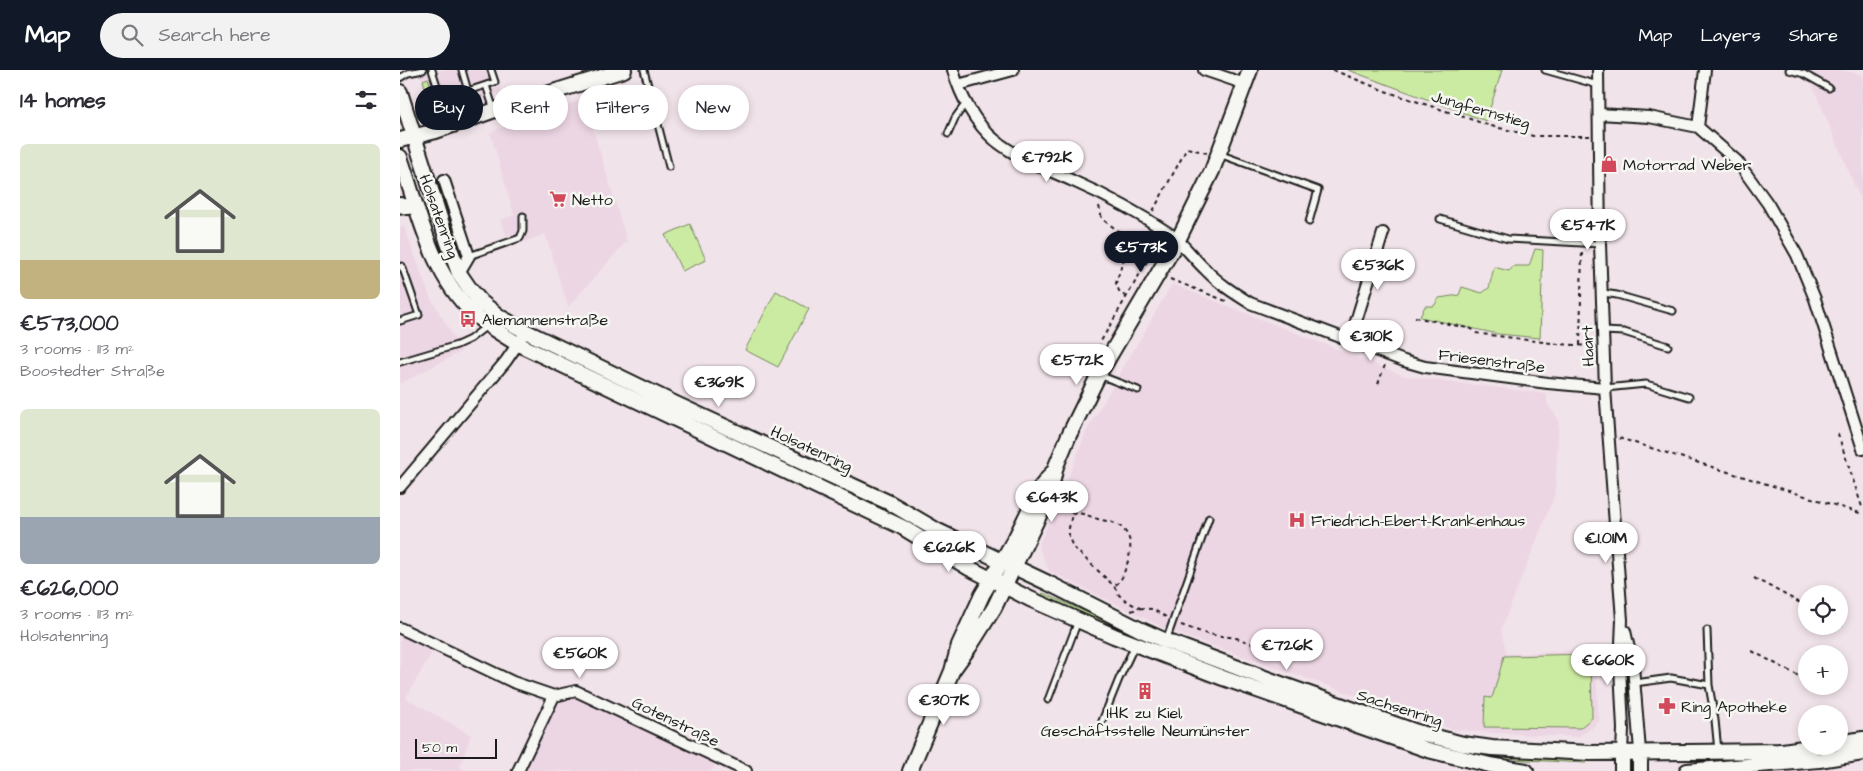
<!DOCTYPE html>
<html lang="en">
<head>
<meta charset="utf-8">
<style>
	:root { --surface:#fff; --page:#f2f2f3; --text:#2b2b33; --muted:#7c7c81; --accent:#111827 }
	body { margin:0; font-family:"Architects Daughter",sans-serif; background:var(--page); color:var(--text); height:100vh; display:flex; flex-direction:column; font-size:19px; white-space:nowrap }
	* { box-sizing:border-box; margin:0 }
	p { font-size:16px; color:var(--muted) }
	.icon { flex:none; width:28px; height:28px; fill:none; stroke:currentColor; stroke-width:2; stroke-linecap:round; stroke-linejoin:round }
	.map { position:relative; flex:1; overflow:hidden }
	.drawer { display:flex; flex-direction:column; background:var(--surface); width:400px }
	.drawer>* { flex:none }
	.hud { position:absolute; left:15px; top:15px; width:475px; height:45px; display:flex; gap:10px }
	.fabs { position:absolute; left:1398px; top:515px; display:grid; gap:10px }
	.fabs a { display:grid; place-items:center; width:50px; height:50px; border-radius:50%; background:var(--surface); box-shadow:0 2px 8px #0003; font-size:25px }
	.scale { position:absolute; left:15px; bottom:12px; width:82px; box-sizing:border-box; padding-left:5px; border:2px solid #1c1c1c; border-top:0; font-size:14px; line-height:18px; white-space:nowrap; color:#1c1c1c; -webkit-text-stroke:4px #f6f6f2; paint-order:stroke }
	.price { position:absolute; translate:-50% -42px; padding:0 11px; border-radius:18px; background:#fff; color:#222; font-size:16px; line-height:32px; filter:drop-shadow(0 1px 2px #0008) }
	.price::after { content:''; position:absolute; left:50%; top:30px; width:15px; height:11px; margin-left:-8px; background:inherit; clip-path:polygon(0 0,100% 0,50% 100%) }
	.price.active { background:var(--accent); color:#fff }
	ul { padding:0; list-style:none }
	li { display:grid; align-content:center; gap:10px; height:265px; padding:0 20px }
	li span { display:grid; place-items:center; height:155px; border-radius:8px; color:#555 }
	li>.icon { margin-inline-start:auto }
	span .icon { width:90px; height:90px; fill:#fffc; stroke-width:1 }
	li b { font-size:21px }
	h2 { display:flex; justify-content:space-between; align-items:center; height:60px; padding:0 20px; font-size:21px }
	.pill { padding:0 18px; border-radius:22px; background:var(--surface); box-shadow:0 2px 8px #0003; font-size:18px; line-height:45px }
	.pill.active { background:var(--accent); color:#fff }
	header { display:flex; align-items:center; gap:30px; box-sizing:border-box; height:70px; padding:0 25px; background:var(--accent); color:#fff }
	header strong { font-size:24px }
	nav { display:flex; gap:28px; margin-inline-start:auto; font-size:18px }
	.search { width:350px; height:45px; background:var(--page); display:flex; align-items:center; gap:12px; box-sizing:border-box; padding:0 18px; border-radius:28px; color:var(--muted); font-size:19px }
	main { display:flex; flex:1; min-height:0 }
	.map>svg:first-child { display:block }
</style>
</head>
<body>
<header>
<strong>Map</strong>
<div class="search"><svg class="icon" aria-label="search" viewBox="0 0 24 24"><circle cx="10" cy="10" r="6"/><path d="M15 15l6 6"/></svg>Search here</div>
<nav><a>Map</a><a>Layers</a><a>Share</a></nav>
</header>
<main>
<section class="drawer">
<h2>14 homes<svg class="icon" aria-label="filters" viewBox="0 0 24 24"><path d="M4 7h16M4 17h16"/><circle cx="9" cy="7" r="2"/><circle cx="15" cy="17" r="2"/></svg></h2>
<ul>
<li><span style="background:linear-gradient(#dfe7d0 75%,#c2b280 0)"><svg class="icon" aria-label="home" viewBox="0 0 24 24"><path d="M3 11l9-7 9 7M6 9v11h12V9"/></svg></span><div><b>€573,000</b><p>3 rooms · 113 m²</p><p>Boostedter Straße</p></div></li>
<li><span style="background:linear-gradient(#dfe7d0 70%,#9aa5b1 0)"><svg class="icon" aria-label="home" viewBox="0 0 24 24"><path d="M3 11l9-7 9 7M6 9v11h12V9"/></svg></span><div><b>€626,000</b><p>3 rooms · 113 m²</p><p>Holsatenring</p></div></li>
</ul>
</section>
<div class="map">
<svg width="1463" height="701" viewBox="0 0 1463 701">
	<rect width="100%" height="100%" fill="#f1e3ea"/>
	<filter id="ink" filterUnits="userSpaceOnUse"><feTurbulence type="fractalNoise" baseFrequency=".02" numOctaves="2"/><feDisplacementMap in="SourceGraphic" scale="10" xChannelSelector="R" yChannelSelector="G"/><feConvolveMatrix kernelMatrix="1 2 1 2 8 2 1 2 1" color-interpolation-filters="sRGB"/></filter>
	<g filter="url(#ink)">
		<path fill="#edd6e4" d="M19 0H95L102 22 48 40 28 31Z
			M1406 0H1442L1463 5V136Z
			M184 29 227 171 168 237 145 164 111 177 100 150 114 145 90 62Z
			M4 156 30 227 62 281 0 314V157Z
			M772 214 1005 306 1147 324V333L1159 350 1155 424 1101 560 1107 584 1195 579 1199 651 1191 659 1177 667 1078 662 1052 659 770 561 649 501 638 476 663 421 686 362Z
			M0 558 36 575 6 628 71 665 60 697 66 701H0Z
			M176 621 318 688 312 701H118L154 626Z"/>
		<path fill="#cceba2" stroke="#74845f" d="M948 0H1102L1086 51Z
			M28 8C38 40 54 32 78 25L82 27C67 33 42 45 30 29 26 24 25 16 23 10Z
			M290 154 306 190 282 201 265 165Z
			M1135 179 1143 180 1140 268 1098 264 1020 247 1025 236H1034L1039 228 1059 225 1062 217 1082 223 1089 218 1094 197 1109 201 1114 196H1129Z
			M376 221 409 239 378 297 345 280Z
			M138 274 500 446 571 482 569 486 136 275Z
			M643 523 758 574 1013 666 811 597 737 568 641 527Z
			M1191 584 1192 648 1180 658 1084 657 1085 627 1091 628 1093 625 1104 586Z
			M1077 682 1186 687V693L1125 690 1078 684Z"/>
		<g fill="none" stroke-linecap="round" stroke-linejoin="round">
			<g stroke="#1c1c1c" stroke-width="9">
				<path id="lane" d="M32 0 39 22
					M62 0 68 21 86 15 94 40
					M244 0 269 97
					M1145 0 1198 15
					M1389 0 1404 4 1429 18
					M0 8 8 3 23 0
					M86 15 95 12 91 0
					M548 64 555 48 566 33
					M819 84 918 120 909 152
					M1040 149 1108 169 1200 174
					M69 186 120 168 123 161V146
					M0 197 2 196 19 245 0 251
					M1203 223 1217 225 1273 241
					M1204 261 1224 262 1268 276
					M0 292 57 275 70 269 88 255
					M699 305 738 320
					M1205 318 1246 314 1289 327
					M766 571 809 448
					M1235 613 1271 608 1309 615 1307 560
					M1309 615 1315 650 1318 681
					M648 630 678 551
					M702 651 719 609 735 575"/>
			</g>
			<g stroke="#1c1c1c" stroke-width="14">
				<path id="street" d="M553 0C560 25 575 54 596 71 619 89 647 99 673 111 707 126 739 143 770 164 783 173 793 188 805 199 818 213 834 223 850 233L1004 291 1025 297 1148 313 1205 318
					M804 0 845 14
					M1198 0 1200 174 1205 318 1222 550 1220 597 1223 659 1222 683
					M558 15 613 0
					M1199 44 1249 47 1298 57 1337 91 1368 134 1397 185 1415 229 1463 379
					M1298 57 1305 0
					M44 110 69 186 59 203
					M950 271 983 163
					M0 417 106 291 121 269
					M0 558 113 612 154 626 176 621 346 701
					M1225 561 1233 596 1240 681
					M118 701 154 626"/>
			</g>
			<g stroke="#1c1c1c" stroke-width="18">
				<path id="secondary" d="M0 22 47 170 59 203 70 219 81 232 100 247 125 261 276 334 490 433 538 461 648 513 739 559 766 571 881 614 1017 662 1063 674 1092 678 1190 683 1383 681 1416 676
					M0 70 36 61 95 40 224 0
					M0 87C19 141 30 203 74 244 87 256 103 265 118 274L502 457 569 498 630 529 714 566 823 608 1028 680 1090 695 1126 701
					M0 135 7 137 15 136
					M552 601 570 576 594 538 650 423 656 396 669 365 699 304 778 170 812 101 850 0
					M1439 673 1463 669
					M1240 681V701
					M1222 683V701
					M510 701 552 601 559 575 582 525 616 467 640 418 652 403
					M1287 701 1419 690 1463 683"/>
			</g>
			<path stroke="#1c1c1c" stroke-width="2" stroke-dasharray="4 4" stroke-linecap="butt" d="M933 0 985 21 1091 56 1133 66H1190
				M699 136 702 149 738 175
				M753 141 787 78 807 83
				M770 209 826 231
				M726 227 719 221 716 213 723 191 738 175 757 172
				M1015 247 1072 259 1075 263 1158 274 1194 276
				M1180 275 1182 180
				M699 278 701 271 760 169
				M978 314 985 295
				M1438 364 1463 440
				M1219 368 1463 444
				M661 428 668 432 672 444 669 458V468L673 477 714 516 719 525 728 532 740 538 731 541
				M672 444C683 442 688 446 698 449 705 451 715 452 721 457 734 468 731 483 726 497 723 505 722 511 714 516
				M1354 508 1406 536
				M740 538 752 539 766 547
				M1439 554 1446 557
				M781 555 807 564 836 568 862 577
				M1352 581 1406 610
				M1417 616 1422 619"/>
			<use href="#lane" stroke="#f6f6f2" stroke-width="5"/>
			<use href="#street" stroke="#f6f6f2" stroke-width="10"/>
			<use href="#secondary" stroke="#f6f6f2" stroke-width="14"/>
		</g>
	</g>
	<defs>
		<g id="shop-bare" transform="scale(1.35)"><path d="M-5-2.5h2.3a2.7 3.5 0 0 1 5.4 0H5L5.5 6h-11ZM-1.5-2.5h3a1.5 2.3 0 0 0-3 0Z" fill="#d1495b" stroke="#f6f6f2" stroke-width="2.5" paint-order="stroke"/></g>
		<g id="supermarket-bare" transform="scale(1.35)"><path d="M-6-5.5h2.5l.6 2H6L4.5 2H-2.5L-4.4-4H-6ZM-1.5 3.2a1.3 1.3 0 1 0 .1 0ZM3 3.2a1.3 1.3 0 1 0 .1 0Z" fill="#d1495b" stroke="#f6f6f2" stroke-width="2.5" paint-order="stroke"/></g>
		<g id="bus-bare" transform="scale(1.35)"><path d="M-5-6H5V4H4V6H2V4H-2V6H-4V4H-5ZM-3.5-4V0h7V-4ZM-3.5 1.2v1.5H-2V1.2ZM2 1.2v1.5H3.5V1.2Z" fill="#d1495b" stroke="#f6f6f2" stroke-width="2.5" paint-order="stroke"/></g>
		<g id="hospital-bare" transform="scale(1.35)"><path d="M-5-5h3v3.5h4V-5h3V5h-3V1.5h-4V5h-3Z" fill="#d1495b" stroke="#f6f6f2" stroke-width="2.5" paint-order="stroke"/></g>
		<g id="building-bare" transform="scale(1.35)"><path d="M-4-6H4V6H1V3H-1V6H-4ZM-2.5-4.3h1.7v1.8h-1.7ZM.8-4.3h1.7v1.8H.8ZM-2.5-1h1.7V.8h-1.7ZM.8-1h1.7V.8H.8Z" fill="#d1495b" stroke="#f6f6f2" stroke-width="2.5" paint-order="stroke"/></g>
		<g id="pharmacy-bare" transform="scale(1.35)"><path d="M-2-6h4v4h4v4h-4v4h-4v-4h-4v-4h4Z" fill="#d1495b" stroke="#f6f6f2" stroke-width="2.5" paint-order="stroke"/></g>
	</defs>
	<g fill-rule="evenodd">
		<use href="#shop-bare" x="1209" y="94"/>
		<use href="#supermarket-bare" x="158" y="129"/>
		<use href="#bus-bare" x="68" y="249"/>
		<use href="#hospital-bare" x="897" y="450"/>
		<use href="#building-bare" x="745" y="621"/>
		<use href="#pharmacy-bare" x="1267" y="636"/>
	</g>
	<g text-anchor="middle" stroke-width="5" stroke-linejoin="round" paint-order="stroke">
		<g font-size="16" fill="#1c1c1c" stroke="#f6f6f2">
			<text transform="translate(1081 39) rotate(16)" y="6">Jungfernstieg</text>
			<text transform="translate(40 146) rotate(70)" y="6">Holsatenring</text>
			<text transform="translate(1187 276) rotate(-92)" y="6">Haart</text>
			<text transform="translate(1092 290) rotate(7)" y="6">Friesenstraße</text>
			<text transform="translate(412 378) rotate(25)" y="6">Holsatenring</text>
			<text transform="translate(1000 637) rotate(18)" y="6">Sachsenring</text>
			<text transform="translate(276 651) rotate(26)" y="6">Gotenstraße</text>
		</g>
		<g font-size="16" fill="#1c1c1c" stroke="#f6f6f2" text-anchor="start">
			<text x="1223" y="100">Motorrad Weber</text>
			<text x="172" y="135">Netto</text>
			<text x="82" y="255">Alemannenstraße</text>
			<text x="911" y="456">Friedrich-Ebert-Krankenhaus</text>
			<text x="1281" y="642">Ring Apotheke</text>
			<text x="745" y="648" text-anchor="middle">IHK zu Kiel,<tspan x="745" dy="18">Geschäftsstelle Neumünster</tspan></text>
		</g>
	</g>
</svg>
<div class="fabs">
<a><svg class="icon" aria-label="locate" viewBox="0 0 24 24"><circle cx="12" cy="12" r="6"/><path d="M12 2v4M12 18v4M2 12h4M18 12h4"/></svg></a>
<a>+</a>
<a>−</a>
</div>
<div class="scale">50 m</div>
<b class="price" style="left:647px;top:113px">€792K</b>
<b class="price" style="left:1188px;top:181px">€547K</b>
<b class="price active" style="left:741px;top:203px">€573K</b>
<b class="price" style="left:978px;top:221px">€536K</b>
<b class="price" style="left:971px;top:292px">€310K</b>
<b class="price" style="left:677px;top:316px">€572K</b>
<b class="price" style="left:319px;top:338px">€369K</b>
<b class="price" style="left:652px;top:453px">€643K</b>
<b class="price" style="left:1206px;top:494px">€1.01M</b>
<b class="price" style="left:549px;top:503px">€626K</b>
<b class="price" style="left:887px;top:601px">€726K</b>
<b class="price" style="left:180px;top:609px">€560K</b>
<b class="price" style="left:1208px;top:616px">€660K</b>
<b class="price" style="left:544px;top:656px">€307K</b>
<div class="hud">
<a class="pill active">Buy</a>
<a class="pill">Rent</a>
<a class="pill">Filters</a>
<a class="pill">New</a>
</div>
</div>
</main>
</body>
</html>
